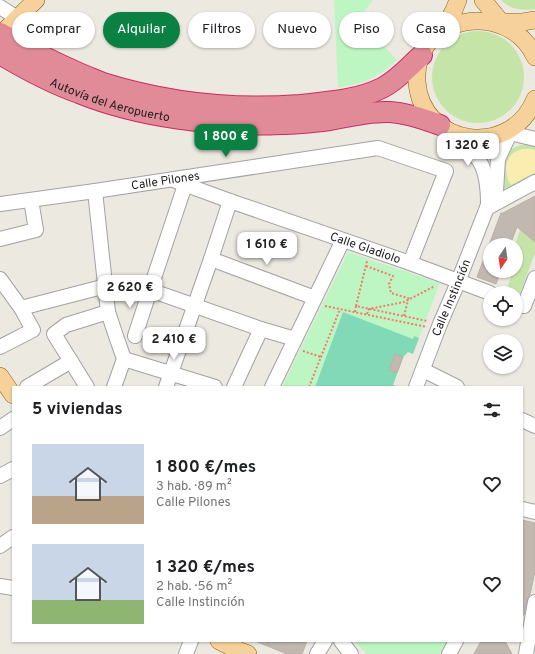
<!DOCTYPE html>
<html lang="es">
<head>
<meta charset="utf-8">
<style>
	:root { --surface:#fff; --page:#f6f6f6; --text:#202124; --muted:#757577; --accent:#0b8043 }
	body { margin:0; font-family:Overpass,sans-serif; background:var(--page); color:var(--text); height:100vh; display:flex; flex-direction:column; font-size:15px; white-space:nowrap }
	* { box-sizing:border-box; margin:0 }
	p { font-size:13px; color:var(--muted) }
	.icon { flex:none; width:22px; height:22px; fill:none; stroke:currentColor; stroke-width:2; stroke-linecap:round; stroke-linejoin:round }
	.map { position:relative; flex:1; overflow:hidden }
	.details { position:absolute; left:12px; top:386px; width:511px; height:256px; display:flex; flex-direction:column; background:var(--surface); border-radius:0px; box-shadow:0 1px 3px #0004 }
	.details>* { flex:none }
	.guide { position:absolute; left:12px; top:12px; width:511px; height:36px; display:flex; gap:8px }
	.needle { width:26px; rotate:193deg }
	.fabs { position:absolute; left:483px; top:238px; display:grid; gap:8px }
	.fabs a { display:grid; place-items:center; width:40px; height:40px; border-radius:50%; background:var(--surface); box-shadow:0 1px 3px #0004; font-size:20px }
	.price { position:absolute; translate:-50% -34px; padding:0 9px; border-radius:8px; background:#fff; color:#222; font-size:13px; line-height:26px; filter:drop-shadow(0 1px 2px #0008) }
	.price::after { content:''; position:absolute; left:50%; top:24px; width:12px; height:9px; margin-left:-6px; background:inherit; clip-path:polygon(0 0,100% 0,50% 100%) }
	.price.current { background:var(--accent); color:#fff }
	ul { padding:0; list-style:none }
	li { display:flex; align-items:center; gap:12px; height:100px; padding:0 20px }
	li span { display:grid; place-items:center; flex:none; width:112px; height:80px; border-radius:0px; color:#555 }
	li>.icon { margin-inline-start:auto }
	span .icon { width:48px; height:48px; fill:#fffc; stroke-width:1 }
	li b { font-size:17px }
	h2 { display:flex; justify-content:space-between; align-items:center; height:48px; padding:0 20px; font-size:17px }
	.pill { padding:0 14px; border-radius:18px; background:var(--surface); box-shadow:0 1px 3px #0004; font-size:14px; line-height:36px }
	.pill.current { background:var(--accent); color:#fff }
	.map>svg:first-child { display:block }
</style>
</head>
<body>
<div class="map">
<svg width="535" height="654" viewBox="0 0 535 654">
	<rect width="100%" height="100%" fill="#ece9e1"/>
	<path fill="#c5e5a8" d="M501 0H535V9C522 11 511 10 501 0Z
		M432 77a46 46 0 1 1 92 0a46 46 0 1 1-92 0Z
		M525 144 535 145V150C517 145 502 157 507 176 508 179 511 182 512 184L535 172V177L503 194C503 182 500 162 507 153 512 147 519 146 525 144Z
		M520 230 535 242V253L520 293 507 288 513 271H516V264L518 259 516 258V245H515Z"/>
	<path fill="#fbedb0" d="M523 149H529L535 150V172L511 185C508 181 507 178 507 173 506 159 509 153 523 149Z"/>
	<path fill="#bef6c3" d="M334 0H373L358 19 397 60C386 70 374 79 360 83 353 85 345 86 338 88Z
		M348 252 440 283 413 354 408 352 403 357 393 385 399 387H282Z
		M354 641H456L449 654H367Z"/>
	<path fill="#81d9b8" d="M343 312 413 339 414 336 419 338 413 354 408 352 403 357 393 385 399 387H315Z"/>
	<path fill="#c0b8b1" stroke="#bdafa4" d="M535 196V242L517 227 510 245 504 243 503 245H490V271H501L496 284 477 277 501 213H503Z
		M395 354 403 357 397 373 389 370Z
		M522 520 535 523V571L530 595 528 597 527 601 524 615H522Z
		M255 641H307L302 654H287Z
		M481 641H505L512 654H474Z"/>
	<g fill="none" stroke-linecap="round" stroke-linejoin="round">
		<g stroke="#a2a2a2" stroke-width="16">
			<g id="minor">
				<path d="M0 7 17 18"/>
				<path d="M452 133C480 156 488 166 488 204"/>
				<path d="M502 134H514L535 139"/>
				<path id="s1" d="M173 180 230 201 410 263 490 293"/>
				<path d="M95 191 108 312 116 336 124 359 114 387"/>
				<path id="s2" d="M0 204 95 191 378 148 446 171 410 263"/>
				<path d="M487 208 535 182"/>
				<path d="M0 239 36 230 31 200"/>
				<path d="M211 259 315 298"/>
				<path d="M0 279 21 308 33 330 0 347"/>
				<path d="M524 306 535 278"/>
				<path d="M21 308 106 286 150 290 261 329 295 339"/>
				<path d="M135 336 150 290 185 185"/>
				<path d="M124 359 215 387"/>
				<path d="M423 370 457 387"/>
				<path d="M27 387 71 361"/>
				<path d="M87 387 54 334 66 325 108 312"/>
				<path d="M166 387 211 259 230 201"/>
				<path d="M234 387 261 329"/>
				<path d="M272 387 343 240"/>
				<path id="s3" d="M416 387 440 324 456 287 488 205 496 191 498 159 513 127"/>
				<path d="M522 420 535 426"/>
				<path d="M0 428 13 419"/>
				<path d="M0 476 13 469"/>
				<path d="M522 509 535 512"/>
				<path d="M0 546 13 537"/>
				<path d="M0 586 13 588"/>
				<path d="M341 641 351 654"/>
				<path d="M186 654 191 641"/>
				<path d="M317 654 325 641"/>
				<path d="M449 654 456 641"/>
				<path d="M526 654 535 602"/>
			</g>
		</g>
		<g stroke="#8c6106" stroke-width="18">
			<path id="major" d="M483 0 501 22
				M502 22H523L535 20
				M445 27 454 10 458 0
				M0 35 36 0
				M535 57C510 0 412 13 417 82 422 147 511 159 535 99
				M0 376 13 395
				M219 641 235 649 248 654"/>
		</g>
		<g stroke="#cd2b60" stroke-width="22">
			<g id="highway">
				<path d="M0 33C26 48 53 62 81 74 88 77 96 80 103 83 167 103 234 110 300 105 328 102 358 100 382 88 398 80 409 66 422 55"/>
				<path id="s4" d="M0 54C25 69 51 83 79 93 138 117 217 127 281 124 298 124 314 122 330 120 350 116 370 111 390 112 407 113 424 119 440 125"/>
			</g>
		</g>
		<path stroke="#f37b6b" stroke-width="2" stroke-dasharray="2 2" stroke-linecap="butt" d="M366 266 393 276 389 284 391 293 411 299
			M325 306 427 327
			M356 306 367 261
			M355 312 356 306 427 321
			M367 314 369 309 404 302 435 286
			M404 316 408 300
			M303 351 321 357
			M309 387 340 309"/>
		<use href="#minor" stroke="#fff" stroke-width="14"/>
		<use href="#major" stroke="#f7d19b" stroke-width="17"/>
		<use href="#highway" stroke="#e18b99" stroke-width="20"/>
		<path stroke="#f37b6b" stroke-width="2" stroke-dasharray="2 2" stroke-linecap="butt" d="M0 24 9 29"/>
	</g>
	<g text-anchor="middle" stroke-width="3.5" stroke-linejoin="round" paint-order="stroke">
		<g font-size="12" fill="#1b1b1b" stroke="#fff">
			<text dy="4" stroke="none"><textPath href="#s4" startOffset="120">Autovía del Aeropuerto</textPath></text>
			<text dy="4" stroke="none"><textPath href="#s2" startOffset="167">Calle Pilones</textPath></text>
			<text dy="4" stroke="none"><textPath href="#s1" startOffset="204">Calle Gladiolo</textPath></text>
			<text dy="4" stroke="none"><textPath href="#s3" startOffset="96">Calle Instinción</textPath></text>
		</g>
	</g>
</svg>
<div class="fabs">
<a><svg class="needle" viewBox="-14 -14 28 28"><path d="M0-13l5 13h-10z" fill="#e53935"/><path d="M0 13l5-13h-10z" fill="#757577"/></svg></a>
<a><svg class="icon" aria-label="locate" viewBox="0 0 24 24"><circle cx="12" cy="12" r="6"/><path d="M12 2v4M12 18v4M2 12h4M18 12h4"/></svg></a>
<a><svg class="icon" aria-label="layers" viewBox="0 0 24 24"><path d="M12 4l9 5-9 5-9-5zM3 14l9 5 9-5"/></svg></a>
</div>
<b class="price current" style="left:226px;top:158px">1 800 €</b>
<b class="price" style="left:468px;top:167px">1 320 €</b>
<b class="price" style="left:267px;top:266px">1 610 €</b>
<b class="price" style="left:130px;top:309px">2 620 €</b>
<b class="price" style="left:174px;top:361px">2 410 €</b>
<div class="guide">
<a class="pill">Comprar</a>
<a class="pill current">Alquilar</a>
<a class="pill">Filtros</a>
<a class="pill">Nuevo</a>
<a class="pill">Piso</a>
<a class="pill">Casa</a>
</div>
<section class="details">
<h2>5 viviendas<svg class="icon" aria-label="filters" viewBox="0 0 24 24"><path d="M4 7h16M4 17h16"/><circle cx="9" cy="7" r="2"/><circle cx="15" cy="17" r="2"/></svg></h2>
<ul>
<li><span style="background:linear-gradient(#c9d6e8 65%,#b9a48a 0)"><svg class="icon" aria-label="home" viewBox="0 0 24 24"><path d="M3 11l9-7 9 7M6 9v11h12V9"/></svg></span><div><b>1 800 €/mes</b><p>3 hab. · 89 m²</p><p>Calle Pilones</p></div><svg class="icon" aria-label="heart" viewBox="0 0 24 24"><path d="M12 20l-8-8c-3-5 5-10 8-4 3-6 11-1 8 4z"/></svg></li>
<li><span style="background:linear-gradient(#c9d6e8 70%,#8fb573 0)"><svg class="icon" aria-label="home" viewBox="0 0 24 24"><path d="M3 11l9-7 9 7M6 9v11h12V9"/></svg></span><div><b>1 320 €/mes</b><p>2 hab. · 56 m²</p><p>Calle Instinción</p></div><svg class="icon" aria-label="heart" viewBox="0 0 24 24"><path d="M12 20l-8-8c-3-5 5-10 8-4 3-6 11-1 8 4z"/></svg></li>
</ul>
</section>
</div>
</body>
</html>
